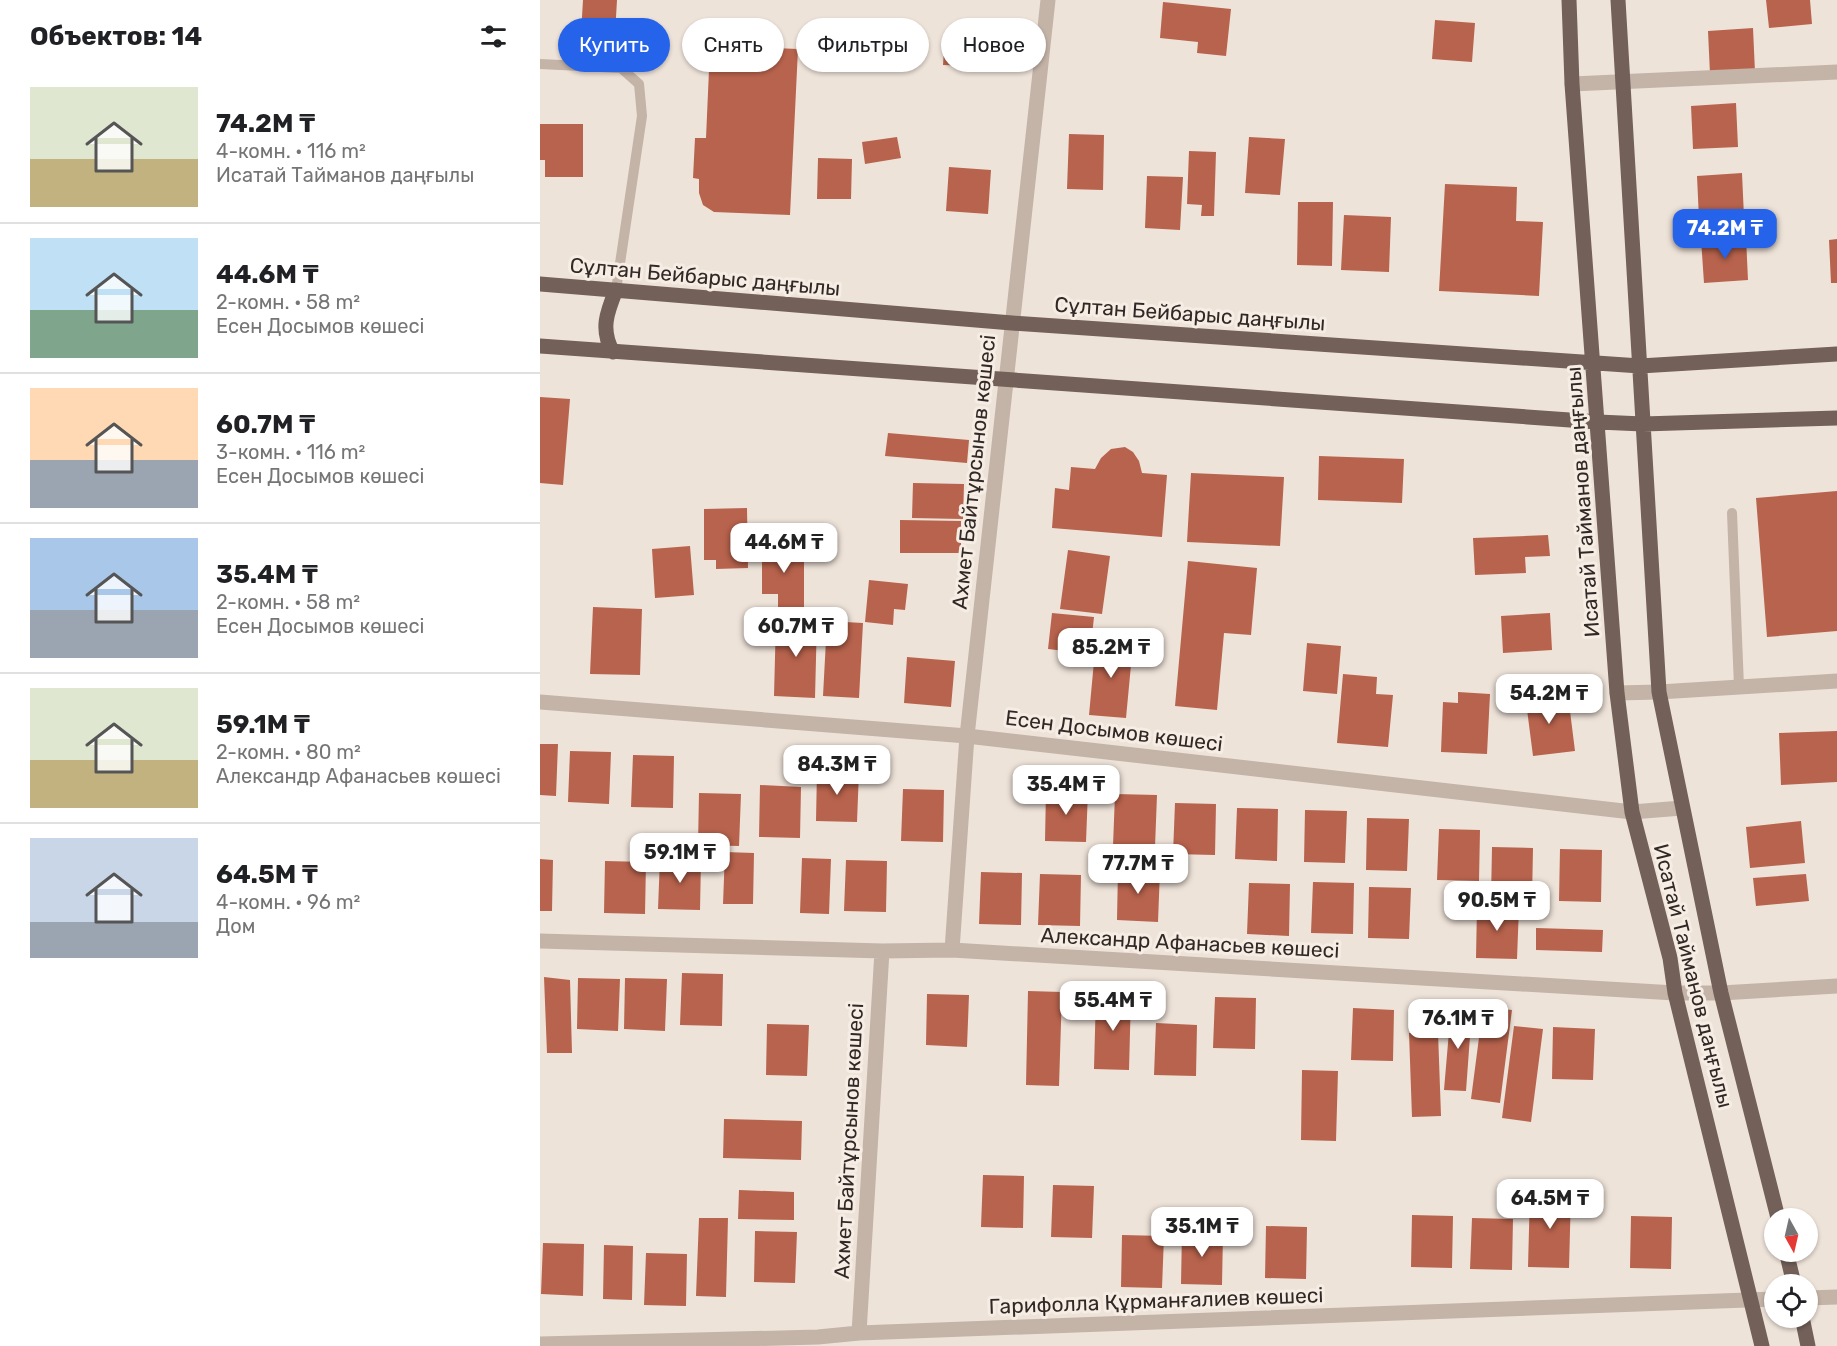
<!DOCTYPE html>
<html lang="ru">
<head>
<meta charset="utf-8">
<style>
	:root { --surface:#fff; --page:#f2f2f2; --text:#202124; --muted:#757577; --line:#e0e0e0; --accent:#2563eb }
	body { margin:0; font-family:Rubik,sans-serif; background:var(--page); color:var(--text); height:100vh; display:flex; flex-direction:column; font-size:22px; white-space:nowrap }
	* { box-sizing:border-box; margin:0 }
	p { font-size:20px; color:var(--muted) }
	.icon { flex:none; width:33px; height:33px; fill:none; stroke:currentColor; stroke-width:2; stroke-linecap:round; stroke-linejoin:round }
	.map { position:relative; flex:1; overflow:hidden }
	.side { display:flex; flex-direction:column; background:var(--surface); width:540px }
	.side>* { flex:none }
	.guide { position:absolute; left:18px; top:18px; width:570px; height:54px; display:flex; gap:12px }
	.needle { width:39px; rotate:172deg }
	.fabs { position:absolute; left:1224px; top:1208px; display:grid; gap:12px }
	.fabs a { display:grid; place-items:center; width:54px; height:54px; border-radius:50%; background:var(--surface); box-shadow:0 2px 4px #0004; font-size:30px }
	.price { position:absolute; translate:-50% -51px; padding:0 14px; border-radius:12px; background:#fff; color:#222; font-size:20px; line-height:39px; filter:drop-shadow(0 2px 3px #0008) }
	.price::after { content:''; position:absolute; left:50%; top:36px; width:18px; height:14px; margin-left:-9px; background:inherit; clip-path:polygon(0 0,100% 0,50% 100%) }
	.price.current { background:var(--accent); color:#fff }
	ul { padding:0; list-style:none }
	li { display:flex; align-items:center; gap:18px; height:150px; padding:0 30px }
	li+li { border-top:2px solid var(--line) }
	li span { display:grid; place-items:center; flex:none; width:168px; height:120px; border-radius:0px; color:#555 }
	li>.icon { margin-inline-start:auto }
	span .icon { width:72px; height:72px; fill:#fffc; stroke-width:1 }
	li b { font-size:26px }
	h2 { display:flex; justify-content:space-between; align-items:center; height:72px; padding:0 30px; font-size:26px }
	.pill { padding:0 21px; border-radius:27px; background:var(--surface); box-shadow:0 2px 4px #0004; font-size:21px; line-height:54px }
	.pill.current { background:var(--accent); color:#fff }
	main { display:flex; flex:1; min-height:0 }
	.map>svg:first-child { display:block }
</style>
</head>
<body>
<main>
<section class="side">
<h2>Объектов: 14<svg class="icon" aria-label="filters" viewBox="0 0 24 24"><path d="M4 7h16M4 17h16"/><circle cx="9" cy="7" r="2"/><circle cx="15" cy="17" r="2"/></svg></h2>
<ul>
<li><span style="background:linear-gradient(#dfe7d0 60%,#c2b280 0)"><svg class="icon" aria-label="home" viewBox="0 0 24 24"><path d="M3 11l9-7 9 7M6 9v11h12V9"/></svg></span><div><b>74.2M ₸</b><p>4-комн. · 116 m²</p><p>Исатай Тайманов даңғылы</p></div></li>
<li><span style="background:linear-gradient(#bfe0f5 60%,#7fa58c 0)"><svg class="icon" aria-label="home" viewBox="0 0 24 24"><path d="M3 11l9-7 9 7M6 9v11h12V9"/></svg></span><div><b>44.6M ₸</b><p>2-комн. · 58 m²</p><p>Есен Досымов көшесі</p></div></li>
<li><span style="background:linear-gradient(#ffd9b3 60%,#9aa5b1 0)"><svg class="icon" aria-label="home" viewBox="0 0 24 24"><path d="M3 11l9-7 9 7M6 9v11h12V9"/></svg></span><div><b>60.7M ₸</b><p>3-комн. · 116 m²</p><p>Есен Досымов көшесі</p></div></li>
<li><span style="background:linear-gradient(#a9c7e8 60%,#9aa5b1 0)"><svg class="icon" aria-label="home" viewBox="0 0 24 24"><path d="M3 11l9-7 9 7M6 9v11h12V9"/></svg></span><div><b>35.4M ₸</b><p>2-комн. · 58 m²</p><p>Есен Досымов көшесі</p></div></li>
<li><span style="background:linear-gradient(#dfe7d0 60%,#c2b280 0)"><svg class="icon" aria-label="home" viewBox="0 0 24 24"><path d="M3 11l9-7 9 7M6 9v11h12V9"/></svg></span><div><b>59.1M ₸</b><p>2-комн. · 80 m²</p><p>Александр Афанасьев көшесі</p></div></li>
<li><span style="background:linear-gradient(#c9d6e8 70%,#9aa5b1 0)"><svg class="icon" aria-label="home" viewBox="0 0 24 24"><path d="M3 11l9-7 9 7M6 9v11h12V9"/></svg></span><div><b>64.5M ₸</b><p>4-комн. · 96 m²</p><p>Дом</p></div></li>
</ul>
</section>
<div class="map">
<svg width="1297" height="1346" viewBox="0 0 1297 1346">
	<rect width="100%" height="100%" fill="#eee3d9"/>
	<path fill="#b8634d" d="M43 0H77L74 52 40 50Z
		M1226 0H1270L1272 24 1229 28Z
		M623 2 691 9 686 56 657 53 658 42 620 38Z
		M895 20 935 23 932 62 892 59Z
		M1213 28 1215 72 1170 74 1168 31Z
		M405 34 455 36 453 67 403 65Z
		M185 46 258 49 250 215 174 212 163 205 159 193V179L153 178 155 138H166L169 70 184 71Z
		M1196 103 1198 147 1153 149 1151 106Z
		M0 124H43V177H5V160H0Z
		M529 134 564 135 563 190 527 189Z
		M357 137 361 158 325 164 322 142Z
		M709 137 745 139 740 195 705 193Z
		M649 151 676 152 674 216H661L662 205 647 204Z
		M278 158 312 159 311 199H277Z
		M409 167 451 170 448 214 406 211Z
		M1202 173 1204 217 1159 219 1157 176Z
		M607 176 643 177 640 230 605 228Z
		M905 184 977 187 976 221 1003 222 999 296 899 291Z
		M758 202H793L792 266 757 265Z
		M804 215 851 217 849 272 801 270Z
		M1206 237 1208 280 1164 283 1161 239Z
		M1297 239V283H1291L1289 240Z
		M0 397 30 399 23 485 0 483Z
		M348 433 429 440 427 463 345 456Z
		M585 447 593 452 599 461 602 473 627 475 622 537 512 528 515 488 529 490 531 467 555 469 561 458 571 449Z
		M779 456 864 459 862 503 778 500Z
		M651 473 744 477 740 546 647 542Z
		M373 483 424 484 423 519 372 518Z
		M1297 491V631L1227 637 1216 498Z
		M207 508 208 568 176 569V560H164V509Z
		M360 520 421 521V553H360Z
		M1008 535 1010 556 985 557 986 573 935 575 933 538Z
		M222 543 264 544V611L238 610V594H222Z
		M150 546 154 595 115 598 112 549Z
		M528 550 570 556 562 614 520 609Z
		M648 561 717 568 711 635 684 633 677 710 635 706Z
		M329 580 368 584 365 610 354 609 353 625 325 622Z
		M53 607 102 609 100 675 50 674Z
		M512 613 554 617 550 654 508 649Z
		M1010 613 1012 650 963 653 961 616Z
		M236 618 277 619 275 698 234 696Z
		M287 621 323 623 319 698 283 696Z
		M556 640 593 644 586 718 549 715Z
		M767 643 801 646 797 694 763 691Z
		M367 657 415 661 411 707 364 703Z
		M803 674 837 677 836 694 853 695 848 747 797 743Z
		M1012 691 1013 705 1029 703 1035 751 993 756 985 694Z
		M918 692 950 694 947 754 901 752 903 702 918 703Z
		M1297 731V782L1241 785 1239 733Z
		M0 744H18L16 796 0 795Z
		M30 751 71 752 69 804 28 802Z
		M93 755 134 756 133 808 91 807Z
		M277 770 319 771 317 822 276 821Z
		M220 785 261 787 260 838 219 837Z
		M363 789 404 790 403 842 361 841Z
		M506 789 548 791 546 842 505 841Z
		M159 793 201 794 199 846 158 845Z
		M575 794 617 795 615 847 573 846Z
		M635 803 676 804 675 855 633 854Z
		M697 808 738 809 737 861 695 859Z
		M765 810 807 811 805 863 764 862Z
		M827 818 869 819 867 871 826 870Z
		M1261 821 1265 863 1210 868 1206 827Z
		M899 829 940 830 939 881 897 880Z
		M952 847 993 848 992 900 951 899Z
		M1020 849 1062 850 1061 902 1019 901Z
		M185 852 214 853 213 904H183Z
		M120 858 161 859 160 910 118 909Z
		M262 858 291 859 289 914 260 913Z
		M0 859 13 860 12 911H0Z
		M306 860 347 861 346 912 304 911Z
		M65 861 106 862 105 914 64 913Z
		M578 869 620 870 618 922 577 920Z
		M441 872 482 873 481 925 439 924Z
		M500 874 541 875 540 926 498 925Z
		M1266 874 1269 901 1216 906 1213 878Z
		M773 882 814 883 813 934 771 933Z
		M709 883 750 884 749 936 707 934Z
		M829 887 871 888 869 939 828 938Z
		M937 906 979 907 977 959 936 958Z
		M996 928 1063 930 1062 952 996 950Z
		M142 973 183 974 182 1026 140 1025Z
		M4 977 30 980 32 1053H7Z
		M38 978 80 979 78 1031 37 1029Z
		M85 978 127 979 125 1031 84 1029Z
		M488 991 522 992 519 1086 486 1085Z
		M387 994 429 995 427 1047 386 1045Z
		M556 994 591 995 589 1070 554 1069Z
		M675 997 716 998 715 1049 673 1048Z
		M943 1007 972 1010 960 1103 931 1099Z
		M813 1008 854 1010 853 1061 811 1060Z
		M911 1008 932 1009 926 1091 904 1090Z
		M616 1023 657 1025 656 1076 614 1075Z
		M227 1024 269 1025 267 1076 226 1075Z
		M974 1026 1003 1029 991 1122 962 1118Z
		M1013 1027 1055 1029 1053 1080 1012 1079Z
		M898 1032 901 1116 872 1117 869 1033Z
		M762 1070 798 1071 796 1141 761 1140Z
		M184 1119 262 1121 261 1160 183 1158Z
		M443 1175 484 1176 483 1228 441 1227Z
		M513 1185 554 1186 552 1238 511 1237Z
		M199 1190 254 1192V1220L198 1219Z
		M990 1192 1031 1193 1029 1268 988 1267Z
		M872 1215 913 1216 912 1268 871 1267Z
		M1091 1216 1132 1217 1131 1269 1090 1268Z
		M159 1218H188L186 1297 156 1296Z
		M932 1218 973 1219 972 1270 930 1269Z
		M726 1226 767 1227 766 1279 725 1278Z
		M215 1231 257 1232 255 1283 214 1282Z
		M642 1232 683 1233 682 1285 641 1284Z
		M582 1235 624 1236 622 1288 581 1287Z
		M3 1243 44 1244 43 1296 1 1294Z
		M64 1245 93 1246 92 1300 63 1299Z
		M106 1253 147 1254 146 1306 104 1305Z"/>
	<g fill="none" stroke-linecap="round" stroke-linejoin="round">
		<path stroke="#c4b3a7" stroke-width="10" d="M0 64 81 68 99 84 102 116 76 290
			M1192 513 1199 687"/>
		<path stroke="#c4b3a7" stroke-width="15" d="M1032 84 1297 72
			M1077 693 1119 692 1297 681
			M0 702 427 736 1092 812 1142 808
			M0 941 342 951 412 950 1135 993H1181L1297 986
			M412 950 427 736 508 0
			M1268 1298 1297 1297
			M319 1333 342 951
			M0 1344 278 1337 319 1333 1234 1299"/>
		<path stroke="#726059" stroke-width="15" d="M1029 0 1032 84 1077 693 1092 812 1130 958 1135 993 1222 1346
			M1078 0 1119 692 1181 993 1238 1218
			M0 284 472 323 1100 366 1297 354
			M0 346 1058 422 1103 424 1297 418
			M73 352C60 330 67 312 76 290
			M1246 1251 1254 1284
			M1262 1317 1268 1346"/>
	</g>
	<g text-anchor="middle" stroke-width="6" stroke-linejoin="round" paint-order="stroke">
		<g font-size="21" fill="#322926" stroke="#f6ede5">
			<text transform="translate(165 277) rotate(5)" y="7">Сұлтан Бейбарыс даңғылы</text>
			<text transform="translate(650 314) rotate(4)" y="7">Сұлтан Бейбарыс даңғылы</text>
			<text transform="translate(434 472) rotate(-84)" y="7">Ахмет Байтұрсынов көшесі</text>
			<text transform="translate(1043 502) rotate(-94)" y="7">Исатай Тайманов даңғылы</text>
			<text transform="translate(574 731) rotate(7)" y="7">Есен Досымов көшесі</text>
			<text transform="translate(650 943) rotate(3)" y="7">Александр Афанасьев көшесі</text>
			<text transform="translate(1153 976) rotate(76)" y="7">Исатай Тайманов даңғылы</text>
			<text transform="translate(309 1141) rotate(-87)" y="7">Ахмет Байтұрсынов көшесі</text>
			<text transform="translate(616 1301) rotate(-2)" y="7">Гарифолла Құрманғалиев көшесі</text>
		</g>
	</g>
</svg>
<div class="fabs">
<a><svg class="needle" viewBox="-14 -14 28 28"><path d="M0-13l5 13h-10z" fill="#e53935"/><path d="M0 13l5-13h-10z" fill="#757577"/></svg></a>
<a><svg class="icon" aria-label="locate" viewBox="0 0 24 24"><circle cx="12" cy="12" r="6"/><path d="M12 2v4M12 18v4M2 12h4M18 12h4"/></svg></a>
</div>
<b class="price current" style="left:1185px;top:260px">74.2M ₸</b>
<b class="price" style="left:244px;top:574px">44.6M ₸</b>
<b class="price" style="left:256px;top:658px">60.7M ₸</b>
<b class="price" style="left:571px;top:679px">85.2M ₸</b>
<b class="price" style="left:1009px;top:725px">54.2M ₸</b>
<b class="price" style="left:297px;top:796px">84.3M ₸</b>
<b class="price" style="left:526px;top:816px">35.4M ₸</b>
<b class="price" style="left:140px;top:884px">59.1M ₸</b>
<b class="price" style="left:598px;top:895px">77.7M ₸</b>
<b class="price" style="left:957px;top:932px">90.5M ₸</b>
<b class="price" style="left:573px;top:1032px">55.4M ₸</b>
<b class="price" style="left:918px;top:1050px">76.1M ₸</b>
<b class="price" style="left:1010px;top:1230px">64.5M ₸</b>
<b class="price" style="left:662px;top:1258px">35.1M ₸</b>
<div class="guide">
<a class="pill current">Купить</a>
<a class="pill">Снять</a>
<a class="pill">Фильтры</a>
<a class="pill">Новое</a>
</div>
</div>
</main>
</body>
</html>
